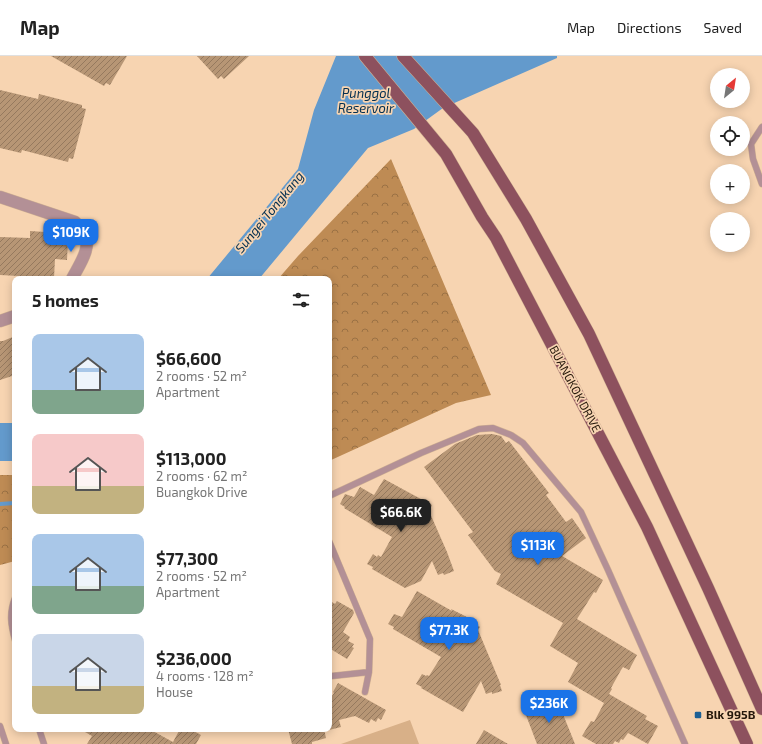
<!DOCTYPE html>
<html lang="en">
<head>
<meta charset="utf-8">
<style>
	:root { --surface:#fff; --page:#f6f6f6; --text:#222; --muted:#767676; --line:#e0e0e0; --accent:#1a73e8 }
	body { margin:0; font-family:"Exo 2",sans-serif; background:var(--page); color:var(--text); height:100vh; display:flex; flex-direction:column; font-size:15px; white-space:nowrap }
	* { box-sizing:border-box; margin:0 }
	p { font-size:13px; color:var(--muted) }
	.icon { flex:none; width:22px; height:22px; fill:none; stroke:currentColor; stroke-width:2; stroke-linecap:round; stroke-linejoin:round }
	.map { position:relative; flex:1; overflow:hidden }
	.sheet { position:absolute; left:12px; top:220px; width:320px; height:456px; display:flex; flex-direction:column; background:var(--surface); border-radius:8px; box-shadow:0 2px 10px #0003 }
	.sheet>* { flex:none }
	.needle { width:26px; rotate:30deg }
	.buttons { position:absolute; left:710px; top:12px; display:grid; gap:8px }
	.buttons a { display:grid; place-items:center; width:40px; height:40px; border-radius:50%; background:var(--surface); box-shadow:0 2px 10px #0003; font-size:20px }
	.price { position:absolute; translate:-50% -34px; padding:0 9px; border-radius:8px; background:var(--accent); color:#fff; font-size:13px; line-height:26px; filter:drop-shadow(0 1px 2px #0008) }
	.price::after { content:''; position:absolute; left:50%; top:24px; width:12px; height:9px; margin-left:-6px; background:inherit; clip-path:polygon(0 0,100% 0,50% 100%) }
	.price.on { background:#222; color:#fff }
	ul { padding:0; list-style:none }
	li { display:flex; align-items:center; gap:12px; height:100px; padding:0 20px }
	li span { display:grid; place-items:center; flex:none; width:112px; height:80px; border-radius:8px; color:#555 }
	li>.icon { margin-inline-start:auto }
	span .icon { width:48px; height:48px; fill:#fffc; stroke-width:1 }
	li b { font-size:17px }
	h2 { display:flex; justify-content:space-between; align-items:center; height:48px; padding:0 20px; font-size:17px }
	header { display:flex; align-items:center; gap:24px; box-sizing:border-box; height:56px; padding:0 20px; background:var(--surface); border-bottom:1px solid var(--line) }
	header strong { font-size:19px }
	nav { display:flex; gap:22px; margin-inline-start:auto; font-size:14px }
	.map>svg:first-child { display:block }
</style>
</head>
<body>
<header>
<strong>Map</strong>
<nav><a>Map</a><a>Directions</a><a>Saved</a></nav>
</header>
<div class="map">
<svg width="762" height="688" viewBox="0 0 762 688">
	<defs>
		<pattern id="forest-crowns" width="20" height="18" patternUnits="userSpaceOnUse"><rect width="20" height="18" fill="#be8b54"/><path d="M2 6a3 3 0 1 1 6 0M12 15a3 3 0 1 1 6 0" fill="none" stroke="#9a7144"/></pattern>
		<pattern id="building-hatch" width="6" height="6" patternUnits="userSpaceOnUse"><rect width="6" height="6" fill="#b79675"/><path d="M-1 1l2-2M0 6l6-6M5 7l2-2" fill="none" stroke="#95795e"/></pattern>
	</defs>
	<rect width="100%" height="100%" fill="#f7d4b1"/>
	<path fill="#d8b088" d="M410 664 419 688H341Z"/>
	<path fill="url(#forest-crowns)" d="M391 103 491 339 456 347 329 405V223H278L298 200Z
		M0 419H15V505L0 509Z"/>
	<path fill="#639acc" d="M336 0H557V2L443 52 414 73 368 92 259 223H207L298 113 314 54Z
		M0 367H15V405H0Z"/>
	<g fill="none" stroke-linecap="round" stroke-linejoin="round">
		<path stroke="#639acc" stroke-width="4" d="M0 448 15 447"/>
	</g>
	<path fill="url(#building-hatch)" d="M51 0H127L110 29 106 27 104 30Z
		M197 0H249L224 23 221 20 218 23Z
		M0 34 38 43 39 38 82 49V52L86 53 73 103 69 102 68 106 22 94 21 97 0 92Z
		M30 175 45 176 44 183 68 184 67 204 55 203 54 222 0 219V181L30 182Z
		M15 280V319L0 324V285H3Z
		M492 378 501 380 506 387 509 385 549 437 546 439 566 466 572 462 586 482 562 500 603 524 596 537 594 536 577 563 637 599 629 614 623 611 621 614 611 632 612 633 609 638 647 660 645 663 658 670 648 688 628 677 623 684 621 683 619 687 615 685 613 688H596L582 680 591 665 594 666 604 647 568 626 578 607 550 590 563 567 496 528 501 518 495 515 468 479 473 476 424 411 455 388 477 379Z
		M384 423 432 449 429 455 447 496 454 515 444 519 443 517 438 519 432 505 421 525 405 532 372 513 373 511 367 508 373 498 377 501 378 499 381 501 392 481 344 452 345 451 340 448 345 438 354 441 360 431 374 439Z
		M417 535 452 555 451 553 463 559 476 566 475 568 480 571 478 574 501 629H500L502 635 492 638V636L486 638 481 625 463 656 421 632 422 631 416 628 422 618 426 620 427 619 429 620 441 601 393 573 394 571 388 568 394 558 402 561Z
		M329 544 335 548 337 545 353 554 354 557 343 576 350 581 348 585 354 588 352 591 354 592 347 603 329 592Z
		M338 627 386 654 381 664 378 662 376 666 371 663 369 667 355 660 339 664 341 671 329 674V641L332 640 334 637 333 636Z
		M556 641 575 688H537L524 654Z
		M80 673H149L173 686 180 673H190L201 679 196 688H87L92 680Z
		M288 673H324L326 682 312 686V688H292Z
		M484 674 508 688H476Z"/>
	<g fill="none" stroke-linecap="round" stroke-linejoin="round">
		<g stroke="#d1b293" stroke-width="7">
			<path id="lane" d="M762 71 751 88 753 103 762 128
				M329 440 421 397 479 373 493 372 511 379 523 387 581 456 608 514 685 688
				M329 485 370 583 369 616 365 636
				M15 542C9 557 11 569 15 584
				M329 619 332 620 369 616
				M0 670 6 688
				M39 673 44 688"/>
		</g>
		<g stroke="#d1b293" stroke-width="13">
			<path id="street" d="M0 141 75 166C78 169 82 172 84 175 93 191 79 209 72 223
				M0 265 15 260"/>
		</g>
		<g stroke="#d1b293" stroke-width="13">
			<path id="primary" d="M365 0 446 98 482 161 496 182 647 471 747 688
				M403 0 473 77 526 163 589 278 708 532 762 653"/>
		</g>
		<use href="#lane" stroke="#b39096" stroke-width="6"/>
		<use href="#street" stroke="#b39096" stroke-width="12"/>
		<use href="#primary" stroke="#8d515e" stroke-width="12"/>
	</g>
	<rect fill="#1c6095" stroke="#f7d4b1" stroke-width="1.5" x="694" y="655" width="8" height="8" rx="2"/>
	<g text-anchor="middle" stroke-width="3.5" stroke-linejoin="round" paint-order="stroke">
		<g font-size="12" fill="#25180b" stroke="#f7d4b1">
			<text transform="translate(575 333) rotate(62)" y="4">BUANGKOK DRIVE</text>
		</g>
		<g font-size="12" font-weight="bold" fill="#25180b" stroke="#f7d4b1" text-anchor="start">
			<text x="706" y="663">Blk 995B</text>
		</g>
		<g font-size="13" font-style="italic" fill="#032f50" stroke="#f7d4b1">
			<text x="366" y="42">Punggol<tspan x="366" dy="15">Reservoir</tspan></text>
			<text transform="translate(269 156) rotate(-51)" y="5">Sungei Tongkang</text>
		</g>
	</g>
</svg>
<div class="buttons">
<a><svg class="needle" viewBox="-14 -14 28 28"><path d="M0-13l5 13h-10z" fill="#e53935"/><path d="M0 13l5-13h-10z" fill="#767676"/></svg></a>
<a><svg class="icon" aria-label="locate" viewBox="0 0 24 24"><circle cx="12" cy="12" r="6"/><path d="M12 2v4M12 18v4M2 12h4M18 12h4"/></svg></a>
<a>+</a>
<a>−</a>
</div>
<b class="price" style="left:71px;top:197px">$109K</b>
<b class="price on" style="left:401px;top:477px">$66.6K</b>
<b class="price" style="left:538px;top:510px">$113K</b>
<b class="price" style="left:449px;top:595px">$77.3K</b>
<b class="price" style="left:549px;top:668px">$236K</b>
<section class="sheet">
<h2>5 homes<svg class="icon" aria-label="filters" viewBox="0 0 24 24"><path d="M4 7h16M4 17h16"/><circle cx="9" cy="7" r="2"/><circle cx="15" cy="17" r="2"/></svg></h2>
<ul>
<li><span style="background:linear-gradient(#a9c7e8 70%,#7fa58c 0)"><svg class="icon" aria-label="home" viewBox="0 0 24 24"><path d="M3 11l9-7 9 7M6 9v11h12V9"/></svg></span><div><b>$66,600</b><p>2 rooms · 52 m²</p><p>Apartment</p></div></li>
<li><span style="background:linear-gradient(#f6c9c9 65%,#c2b280 0)"><svg class="icon" aria-label="home" viewBox="0 0 24 24"><path d="M3 11l9-7 9 7M6 9v11h12V9"/></svg></span><div><b>$113,000</b><p>2 rooms · 62 m²</p><p>Buangkok Drive</p></div></li>
<li><span style="background:linear-gradient(#a9c7e8 65%,#7fa58c 0)"><svg class="icon" aria-label="home" viewBox="0 0 24 24"><path d="M3 11l9-7 9 7M6 9v11h12V9"/></svg></span><div><b>$77,300</b><p>2 rooms · 52 m²</p><p>Apartment</p></div></li>
<li><span style="background:linear-gradient(#c9d6e8 65%,#c2b280 0)"><svg class="icon" aria-label="home" viewBox="0 0 24 24"><path d="M3 11l9-7 9 7M6 9v11h12V9"/></svg></span><div><b>$236,000</b><p>4 rooms · 128 m²</p><p>House</p></div></li>
</ul>
</section>
</div>
</body>
</html>
